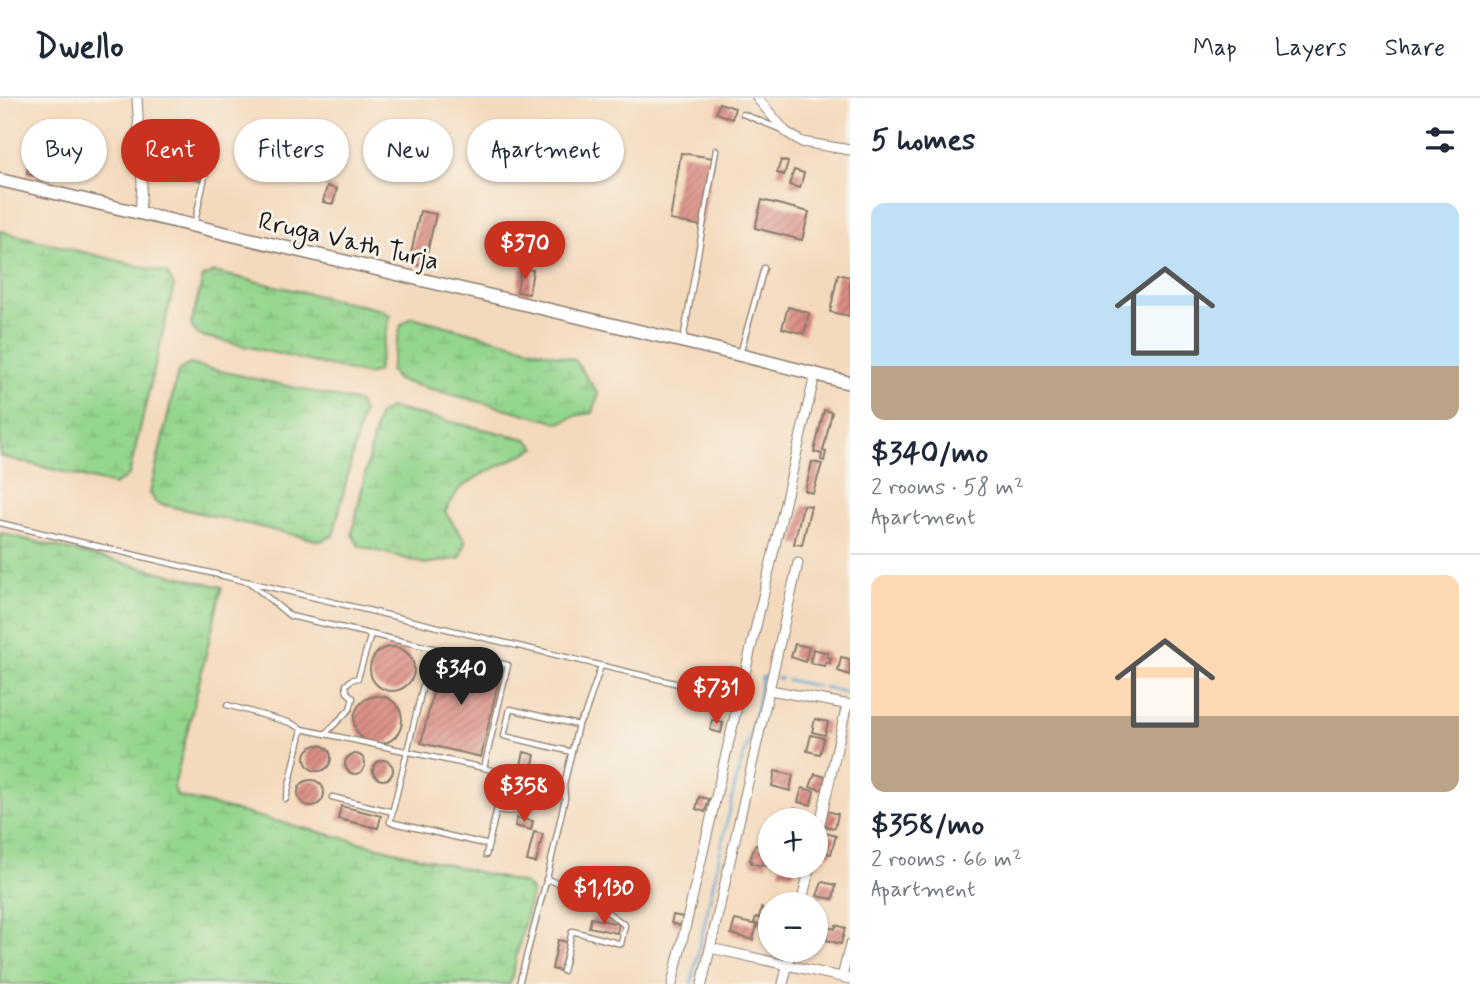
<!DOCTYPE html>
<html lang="en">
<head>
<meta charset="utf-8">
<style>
	:root { --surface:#fff; --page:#f2f2f3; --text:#1f2937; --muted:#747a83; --line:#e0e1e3; --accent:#c8321e }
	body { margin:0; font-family:Mynerve,sans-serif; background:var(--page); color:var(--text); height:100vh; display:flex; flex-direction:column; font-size:26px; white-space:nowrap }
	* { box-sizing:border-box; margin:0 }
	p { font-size:23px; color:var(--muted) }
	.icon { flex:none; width:38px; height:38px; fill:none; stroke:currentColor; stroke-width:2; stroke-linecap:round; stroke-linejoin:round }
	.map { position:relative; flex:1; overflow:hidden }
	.details { display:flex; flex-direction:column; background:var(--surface); width:630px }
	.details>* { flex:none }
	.guide { position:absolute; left:21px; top:21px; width:665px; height:63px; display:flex; gap:14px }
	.buttons { position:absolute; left:758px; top:710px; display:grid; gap:14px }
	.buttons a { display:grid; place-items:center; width:70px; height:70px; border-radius:50%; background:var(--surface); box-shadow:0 2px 5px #0004; font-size:35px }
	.price { position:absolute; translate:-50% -60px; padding:0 16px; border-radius:24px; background:var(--accent); color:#fff; font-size:23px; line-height:46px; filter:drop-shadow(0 2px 4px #0008) }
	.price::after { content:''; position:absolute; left:50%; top:42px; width:21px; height:16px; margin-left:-10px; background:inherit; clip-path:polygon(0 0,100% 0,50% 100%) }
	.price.on { background:#222; color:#fff }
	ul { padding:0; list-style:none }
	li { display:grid; align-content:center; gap:14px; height:371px; padding:0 21px }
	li+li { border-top:2px solid var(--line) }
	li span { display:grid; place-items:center; height:217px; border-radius:14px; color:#555 }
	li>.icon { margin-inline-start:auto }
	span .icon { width:126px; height:126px; fill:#fffc; stroke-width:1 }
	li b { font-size:30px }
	h2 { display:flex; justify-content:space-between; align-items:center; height:84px; padding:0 21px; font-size:30px }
	.tag { padding:0 24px; border-radius:32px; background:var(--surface); box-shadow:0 2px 5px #0004; font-size:24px; line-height:63px }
	.tag.on { background:var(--accent); color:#fff }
	header { display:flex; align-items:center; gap:42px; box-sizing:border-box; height:98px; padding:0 35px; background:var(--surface); border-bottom:2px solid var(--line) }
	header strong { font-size:33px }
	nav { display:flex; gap:38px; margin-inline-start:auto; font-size:24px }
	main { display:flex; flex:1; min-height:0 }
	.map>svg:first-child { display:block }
</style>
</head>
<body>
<header>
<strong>Dwello</strong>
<nav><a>Map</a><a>Layers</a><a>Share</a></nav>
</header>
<main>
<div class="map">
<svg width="850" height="886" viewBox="0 0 850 886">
	<defs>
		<pattern id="wetland-marsh" width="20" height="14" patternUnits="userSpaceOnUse" patternTransform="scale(1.75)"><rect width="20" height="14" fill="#94d68d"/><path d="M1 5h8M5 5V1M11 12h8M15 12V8" fill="none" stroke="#7fb779"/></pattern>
		<pattern id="building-hatch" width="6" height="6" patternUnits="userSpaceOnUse" patternTransform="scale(1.75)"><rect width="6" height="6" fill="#db8d84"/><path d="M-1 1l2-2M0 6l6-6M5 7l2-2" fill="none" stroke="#b1726b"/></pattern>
	</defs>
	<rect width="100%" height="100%" fill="#f7f3e8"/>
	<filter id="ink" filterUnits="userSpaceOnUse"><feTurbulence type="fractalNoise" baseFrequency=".0143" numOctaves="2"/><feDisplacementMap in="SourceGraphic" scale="14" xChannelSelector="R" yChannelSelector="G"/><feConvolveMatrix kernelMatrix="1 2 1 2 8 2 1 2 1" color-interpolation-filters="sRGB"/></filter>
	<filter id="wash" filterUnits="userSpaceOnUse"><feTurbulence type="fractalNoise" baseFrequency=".00686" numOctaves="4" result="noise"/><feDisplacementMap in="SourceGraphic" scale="28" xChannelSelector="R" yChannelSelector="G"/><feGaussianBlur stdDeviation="1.57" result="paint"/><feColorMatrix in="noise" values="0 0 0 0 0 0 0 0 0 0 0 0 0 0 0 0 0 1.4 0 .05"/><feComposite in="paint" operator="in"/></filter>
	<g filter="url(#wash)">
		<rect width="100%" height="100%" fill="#f4dabd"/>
		<path fill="url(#wetland-marsh)" stroke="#587954" stroke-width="2" d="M0 133 167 175 174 188 129 377 114 387 0 358Z
			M214 174 381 212 390 218 377 274 367 277 198 237 191 227 203 179Z
			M412 219 575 262 598 296 593 315 578 317 560 325 397 282 390 273 401 227Z
			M189 266 358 304 363 314 333 438 320 443 156 405 150 395 178 273Z
			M390 310 527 341 536 350 480 377 459 391 445 414 466 444 460 460 425 466 359 448 352 436 378 318Z
			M0 435 222 489 174 689 177 698 525 786 532 793 510 886H0Z"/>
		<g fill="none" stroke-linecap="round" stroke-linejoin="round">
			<path stroke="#58a6d2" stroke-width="2.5" d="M777 580 781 581
				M788 582 817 588
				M824 589 850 596
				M691 886 737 678 752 631 762 579H766"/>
		</g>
		<g id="blocks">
			<path fill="url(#building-hatch)" d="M719 5 735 10 732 21 716 15Z
				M681 55 714 60 702 128 670 122Z
				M193 60 206 64 201 83 187 79Z
				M29 61 46 64 44 79 27 76Z
				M781 62 788 64 784 77 777 75Z
				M794 72 804 75 800 90 789 87Z
				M327 88 337 91 333 106 323 104Z
				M762 102 809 114 802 142 755 130Z
				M420 113 436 116 424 169 409 165Z
				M535 131 550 132 548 146 533 145Z
				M521 170 533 172 529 196 517 194Z
				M838 176 850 179V218L830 214Z
				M788 209 809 215 804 236 782 230Z
				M824 312 832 314 823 353 826 354 824 363 821 362 822 356 814 354Z
				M812 364 822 366 813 395 805 393Z
				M803 407 811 408 802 447 794 446Z
				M795 546 809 549 805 564 791 559Z
				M370 571a22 22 0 1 1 44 0a22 22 0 1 1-44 0Z
				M813 551 828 555 827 559 831 560 830 565 826 564 825 568 810 565Z
				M442 558 501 572 481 659 421 645Z
				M841 559 850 561V577L838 573Z
				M354 622a24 24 0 1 1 48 0a24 24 0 1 1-48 0Z
				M815 621 828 624 825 637 812 634Z
				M712 622 723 625 721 635 710 632Z
				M811 637 824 640 820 656 807 653Z
				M305 660a13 13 0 1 1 26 0a13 13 0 1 1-26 0Z
				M524 654 535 657 529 683 518 680Z
				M345 666a10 10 0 1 1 20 0a10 10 0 1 1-20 0Z
				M373 672a10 10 0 1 1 20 0a10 10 0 1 1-20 0Z
				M775 673 793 677 790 693 772 688Z
				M815 676 826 679 823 692 810 689Z
				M518 682 525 684 519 707 511 705Z
				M298 695a13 13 0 1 1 26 0a13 13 0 1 1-26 0Z
				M802 690 814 693 811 707 798 704Z
				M699 699 709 701 705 714 696 711Z
				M341 708 381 718 378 730 338 721Z
				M794 710 808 713 807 719 800 718 798 723H792Z
				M827 713 838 716 835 730 824 728Z
				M517 720 533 723 531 732 515 728Z
				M534 734 543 736 536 765 527 763Z
				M822 734 836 738 831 756 821 754 822 750 818 749Z
				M755 747 770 752 766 768 762 766 761 768 751 765 752 763 750 762Z
				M780 768H795L793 777 779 773Z
				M822 784 836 787 833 801 817 798Z
				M761 810 766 812 762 828 754 825 756 819 759 820Z
				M673 817 683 819 681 828 671 825Z
				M591 820 619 826 617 835 589 829Z
				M735 822 757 827 753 842 731 836Z
				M836 827 845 830 841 846 826 842 829 829 835 831Z
				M558 842 567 844 560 873 552 871Z"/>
		</g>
	</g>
	<g filter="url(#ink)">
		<use href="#blocks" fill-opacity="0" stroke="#887b6c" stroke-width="2"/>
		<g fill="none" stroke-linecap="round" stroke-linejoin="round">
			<g stroke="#887b6c" stroke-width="7">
				<path id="lane" d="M743 16 782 32
					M194 128 206 74
					M683 243 716 52
					M740 256 764 170
					M0 425 738 600
					M432 550 390 724 489 747
					M227 607 291 625 302 631 484 670 508 567 290 518 249 484
					M325 636 350 611 353 600 347 594 346 587 351 582 358 580 371 536
					M572 654 504 638 510 611 578 627
					M484 670 505 676 486 757
					M332 699 393 714
					M286 701 302 631
					M497 712C525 718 542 704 563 688
					M546 781 576 791 625 827 621 846 572 833 563 873
					M519 886 549 772 565 700 564 687 578 627 585 616 601 568"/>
			</g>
			<g stroke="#887b6c" stroke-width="11">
				<path id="street" d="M137 0 142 86 140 116
					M757 0 786 34 802 44 850 52
					M770 592 850 607
					M816 743 847 606
					M801 807 810 768
					M710 850 850 881
					M842 879 850 847
					M672 886 815 277
					M702 886 798 465
					M783 886 791 852"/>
			</g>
			<g stroke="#887b6c" stroke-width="15">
				<path id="secondary" d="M0 82 740 257 850 285"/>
			</g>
			<use href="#lane" stroke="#fff" stroke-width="4.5"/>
			<use href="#street" stroke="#fff" stroke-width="9"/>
			<use href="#secondary" stroke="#fff" stroke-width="12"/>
		</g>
	</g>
	<g text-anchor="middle" stroke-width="6" stroke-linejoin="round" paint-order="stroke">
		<g font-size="26" fill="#1c1c1c" stroke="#f7f3e8">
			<text transform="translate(349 142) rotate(13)" y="9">Rruga Vath Turja</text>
		</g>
	</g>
</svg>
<div class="buttons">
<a>+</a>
<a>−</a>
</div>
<b class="price" style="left:525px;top:183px">$370</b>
<b class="price on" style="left:461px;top:609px">$340</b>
<b class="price" style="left:716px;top:628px">$731</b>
<b class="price" style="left:524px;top:726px">$358</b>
<b class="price" style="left:604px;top:828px">$1,130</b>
<div class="guide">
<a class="tag">Buy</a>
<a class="tag on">Rent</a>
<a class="tag">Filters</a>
<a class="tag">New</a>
<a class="tag">Apartment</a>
</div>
</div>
<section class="details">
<h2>5 homes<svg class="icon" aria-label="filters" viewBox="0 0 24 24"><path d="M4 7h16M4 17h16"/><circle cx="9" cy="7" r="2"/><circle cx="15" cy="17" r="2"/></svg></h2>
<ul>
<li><span style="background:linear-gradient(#bfe0f5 75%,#b9a48a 0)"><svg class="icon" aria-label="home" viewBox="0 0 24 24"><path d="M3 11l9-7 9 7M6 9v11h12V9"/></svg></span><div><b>$340/mo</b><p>2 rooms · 58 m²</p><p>Apartment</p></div></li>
<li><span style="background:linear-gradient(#ffd9b3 65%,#b9a48a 0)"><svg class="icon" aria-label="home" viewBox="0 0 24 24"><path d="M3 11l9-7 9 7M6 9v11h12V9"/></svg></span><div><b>$358/mo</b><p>2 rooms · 66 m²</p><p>Apartment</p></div></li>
</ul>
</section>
</main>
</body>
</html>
